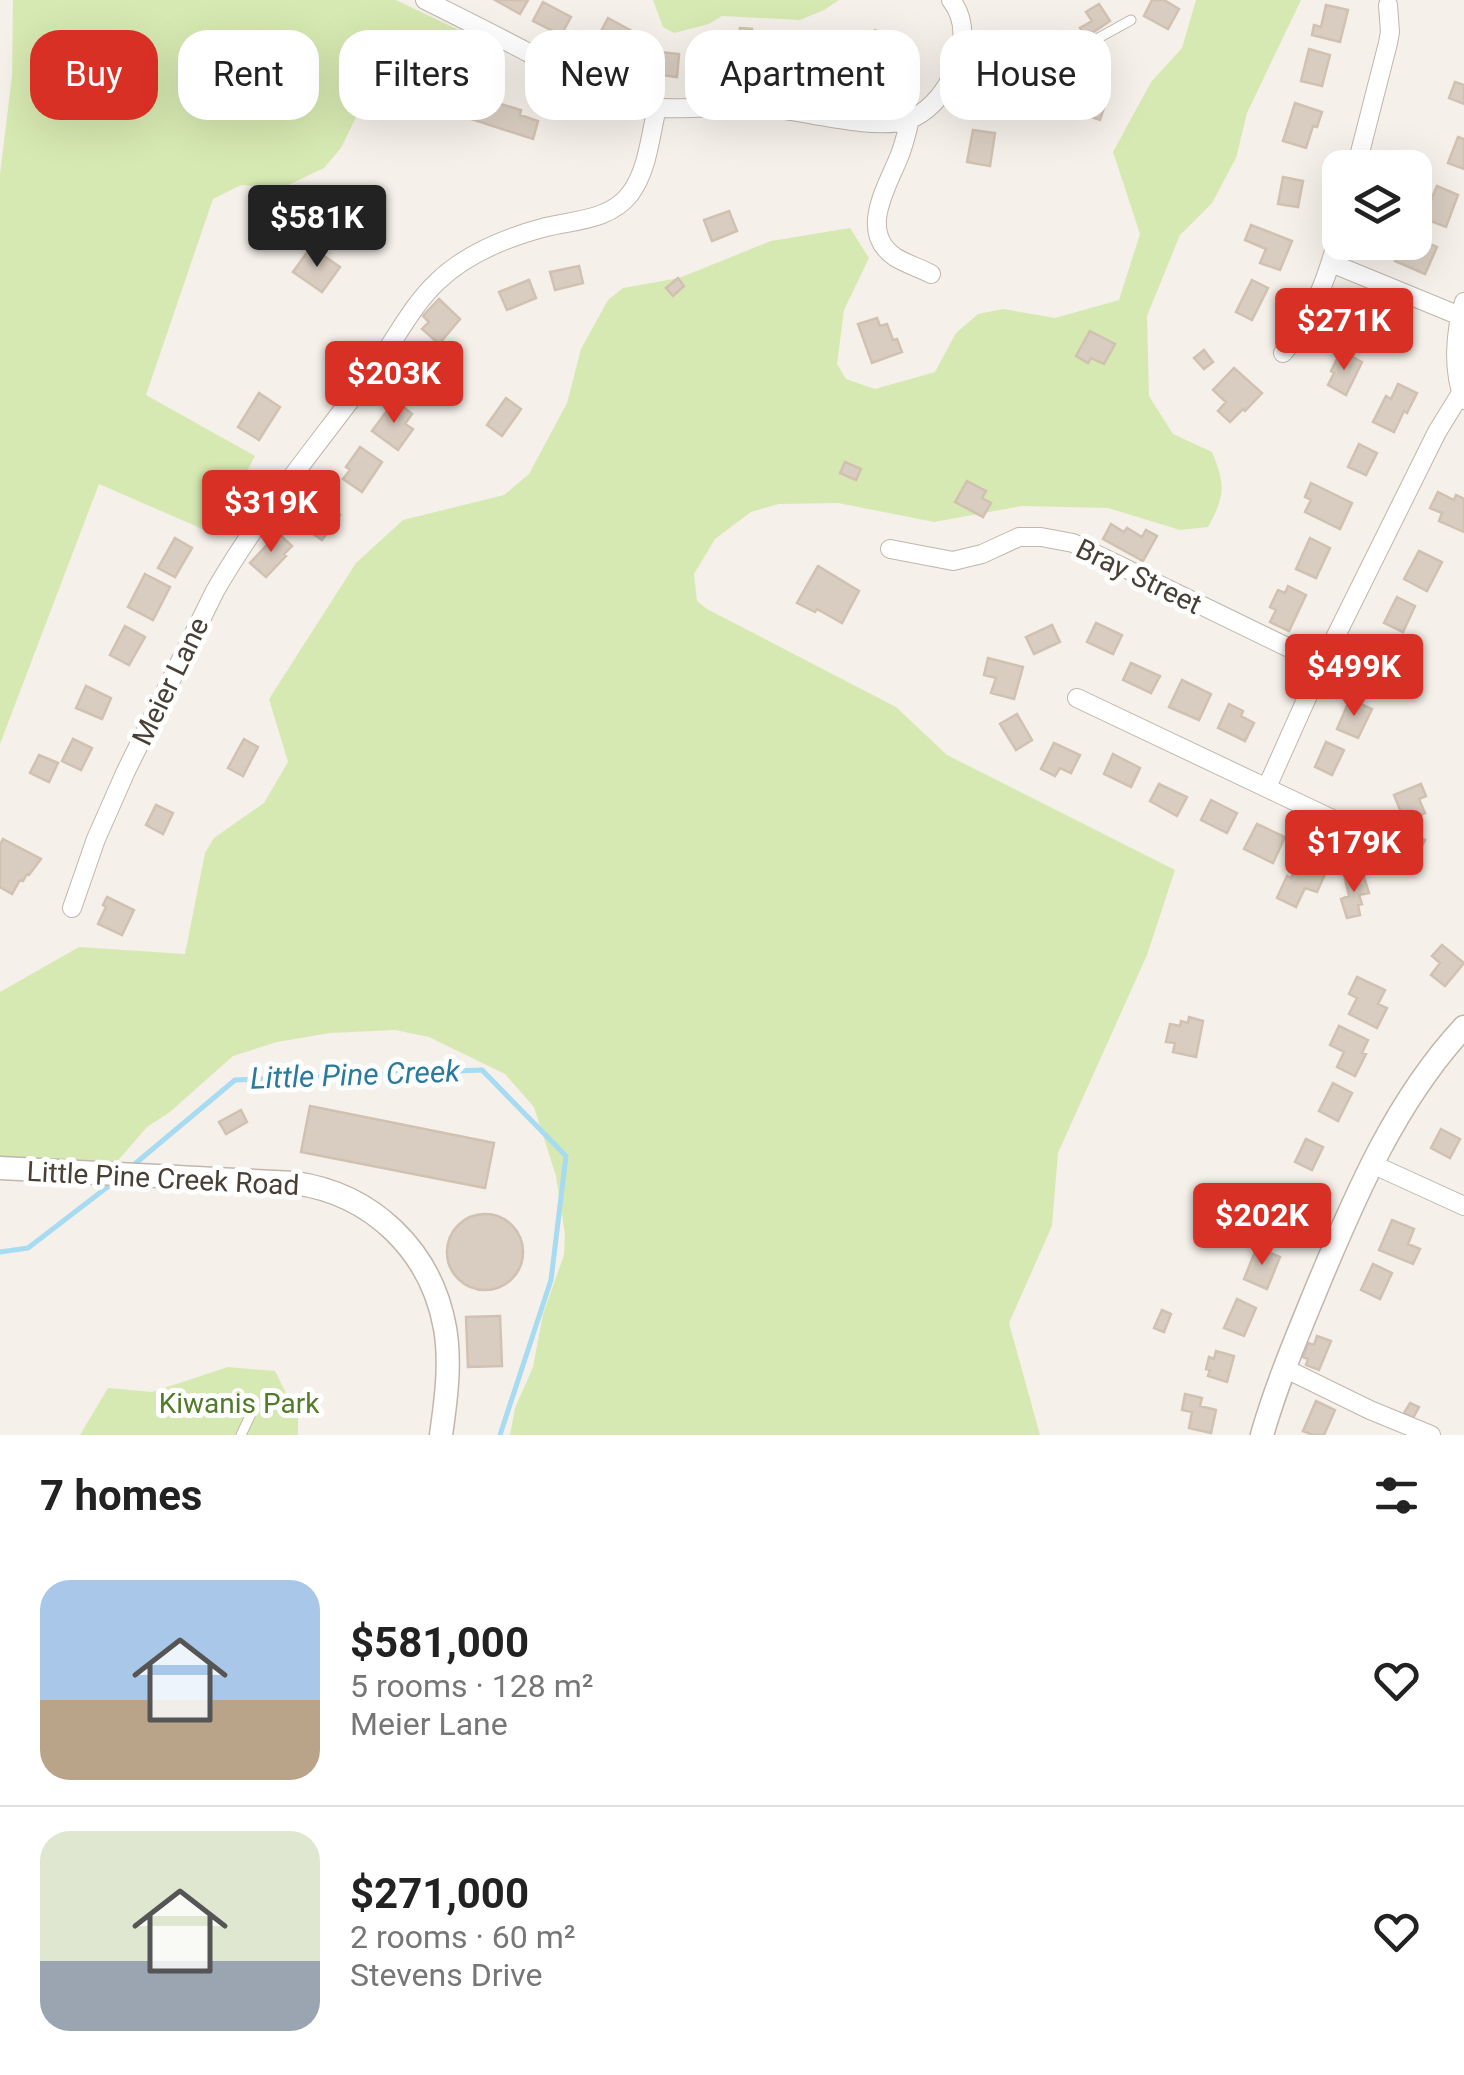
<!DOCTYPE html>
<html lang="en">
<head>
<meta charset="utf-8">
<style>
	:root { --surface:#fff; --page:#f6f6f6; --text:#222; --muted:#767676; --line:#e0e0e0; --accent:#d93025 }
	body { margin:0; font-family:Roboto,sans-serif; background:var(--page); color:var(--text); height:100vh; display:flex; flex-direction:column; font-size:38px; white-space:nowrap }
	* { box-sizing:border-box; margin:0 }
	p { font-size:32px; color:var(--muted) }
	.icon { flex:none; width:55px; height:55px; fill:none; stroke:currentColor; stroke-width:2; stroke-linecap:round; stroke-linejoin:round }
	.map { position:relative; height:1435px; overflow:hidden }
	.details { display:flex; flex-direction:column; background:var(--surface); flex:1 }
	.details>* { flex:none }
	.hud { position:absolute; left:30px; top:30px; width:1405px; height:90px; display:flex; gap:20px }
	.tools { position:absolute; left:1322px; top:150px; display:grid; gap:20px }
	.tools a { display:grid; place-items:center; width:110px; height:110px; border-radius:20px; background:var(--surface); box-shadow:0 10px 40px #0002; font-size:50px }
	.price { position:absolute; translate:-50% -85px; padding:0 22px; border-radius:10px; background:var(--accent); color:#fff; font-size:32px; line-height:65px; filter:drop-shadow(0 2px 5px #0008) }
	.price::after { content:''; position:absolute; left:50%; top:60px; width:30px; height:22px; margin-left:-15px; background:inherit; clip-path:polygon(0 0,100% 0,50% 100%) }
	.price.current { background:#222; color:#fff }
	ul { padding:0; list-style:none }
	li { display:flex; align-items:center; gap:30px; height:250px; padding:0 40px }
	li+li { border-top:2px solid var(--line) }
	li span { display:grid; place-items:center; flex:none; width:280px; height:200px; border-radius:30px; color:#555 }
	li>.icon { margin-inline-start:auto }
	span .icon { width:120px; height:120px; fill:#fffc; stroke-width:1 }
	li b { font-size:42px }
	h2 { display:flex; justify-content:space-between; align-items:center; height:120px; padding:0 40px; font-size:42px }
	.pill { padding:0 35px; border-radius:30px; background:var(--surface); box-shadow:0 10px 40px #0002; font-size:35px; line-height:90px }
	.pill.current { background:var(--accent); color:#fff }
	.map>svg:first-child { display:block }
</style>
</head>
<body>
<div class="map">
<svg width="1464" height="1435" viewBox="0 0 1464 1435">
	<rect width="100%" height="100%" fill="#f5f0e9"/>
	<path fill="#d7e9b2" d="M13 0H396L467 34 445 44H403L388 52 341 148 324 168 280 189 241 185 213 199 146 395 255 456 214 534 99 484 0 744V174L12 76Z
		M653 0H839L824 10 800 20 722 16 709 24 674 33 663 27Z
		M1196 0H1301L1247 113 1236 158 1212 203 1180 235 1147 316 1149 396 1173 434 1212 452C1226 485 1225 496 1208 527L1180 530 1108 508 1022 506 934 522 838 503 779 504 751 512 715 539 694 574 697 601 707 609 896 707 947 755 1175 870 1147 955 1058 1153 1052 1226 1009 1323 1040 1435H510L515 1408 533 1367 543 1314 564 1255 565 1234 556 1176 534 1107 505 1074 429 1037 395 1030 330 1033 277 1042 233 1056 170 1112 147 1127 115 1164 0 1156V992L79 947 185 954 205 853 214 838 264 803 288 762 269 699 356 563 403 520 504 495 529 474 567 403 581 349 608 300 623 288 679 278 771 241 850 228 869 258 844 310 837 364 846 379 875 389 935 372 956 333 978 314 1003 309 1055 318 1119 300 1140 234 1113 152 1151 82 1182 48Z
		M228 1367 275 1371 298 1417V1435H80L108 1388 152 1392Z"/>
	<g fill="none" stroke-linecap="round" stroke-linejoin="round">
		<path stroke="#a6dbf1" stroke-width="5" d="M130 1168 235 1080 482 1070 566 1156 551 1280 500 1435
			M0 1252 28 1248 114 1182"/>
	</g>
	<path fill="#d9cdc1" stroke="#d1c1b1" stroke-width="2.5" d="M495 0H528L520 14Z
		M1152 0H1164L1179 9 1168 29 1144 16Z
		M543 2 571 17 561 35 533 21Z
		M1099 4 1110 21 1086 37 1080 28 1092 21 1086 12Z
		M1326 5 1348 10 1340 42 1312 35 1314 25 1321 27Z
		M608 18 630 30 621 46 599 35Z
		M740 28 752 29 749 57 717 54 719 33 739 35Z
		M875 30 885 39 878 48 885 54 853 90 839 78 851 65 847 61Z
		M1309 49 1330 55 1322 86 1301 81Z
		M651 51 679 54 677 77 660 75V72L649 71Z
		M771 56 797 59 795 80 768 76Z
		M1455 82 1464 85V104L1449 98Z
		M1073 91 1106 102 1100 120 1067 109Z
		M474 96 521 110 520 115 538 121 533 139 468 118Z
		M1295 103 1322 112 1317 127 1313 126 1306 148 1283 141Z
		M973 130 995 133 990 166 967 162Z
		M1458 137 1464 139V169L1448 163Z
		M1283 177 1303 181 1298 207 1278 204Z
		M1437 186 1458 195 1446 227 1415 215 1422 196 1431 200Z
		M729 211 737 231 712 241 704 220Z
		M1251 225 1292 241 1280 270 1260 263 1266 249 1245 240Z
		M1415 238 1437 247 1425 274 1395 261 1403 242H1415Z
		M311 247 340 267 322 292 293 272Z
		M579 266 583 283 555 290 550 272Z
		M678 278 684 286 673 296 666 288Z
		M529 280 536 298 507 310 499 292Z
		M1252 280 1268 288 1252 320 1236 312Z
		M439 299 460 319 439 344 422 329 429 322 423 316Z
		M877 318 880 326 887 324 893 340 897 339 902 352 872 363 858 324Z
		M1090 331 1115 344 1104 364 1091 358 1088 363 1076 356Z
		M1204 350 1213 362 1204 369 1194 358Z
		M1341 351 1362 362 1346 395 1328 385 1334 373 1331 371Z
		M423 357 445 373 437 385 432 381 421 396 403 382Z
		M1234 368 1262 393 1245 411 1243 409 1230 422 1218 411 1226 402 1213 390Z
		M1398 384 1417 393 1407 413 1404 411 1394 432 1373 422 1386 396 1391 399Z
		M259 393 280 407 259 440 238 427Z
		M506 398 521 409 502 436 487 425Z
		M395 400 412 414 405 424 413 429 398 450 372 431Z
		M1359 444 1377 453 1366 475 1348 467Z
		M360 447 382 462 362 492 343 479 350 470 346 467Z
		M845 462 861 469 856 480 840 473Z
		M967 481 986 491 982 498 991 503 983 517 955 502Z
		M1311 483 1352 503 1340 529 1305 512 1311 500 1305 497Z
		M1438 492 1454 500 1456 495 1464 499V532L1439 521 1442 513 1430 508Z
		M325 504 340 515 322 540 306 529Z
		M1111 524 1124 532 1127 528 1142 537 1146 530 1157 536 1143 561 1103 539Z
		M278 533 292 546 284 554 286 556 266 577 250 563Z
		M175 538 192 548 175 577 158 568Z
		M1310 538 1330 548 1316 578 1296 569Z
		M1419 551 1442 562 1427 591 1404 579Z
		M818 566 859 591 842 623 817 609 815 612 797 603Z
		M145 574 170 587 153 620 128 607Z
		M1288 586 1306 595 1289 631 1270 622 1276 610 1270 607 1278 590 1285 593Z
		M1397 597 1415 606 1403 632 1384 623Z
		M1096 623 1122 635 1113 654 1087 642Z
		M1052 625 1060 642 1034 654 1026 637Z
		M125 626 145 637 129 665 110 655Z
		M1378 648 1398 658 1381 693 1358 682 1366 664 1369 665Z
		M988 658 1023 667 1014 699 991 693 996 678 984 675Z
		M1131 663 1160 676 1151 693 1123 680Z
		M1182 680 1211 694 1199 720 1169 707Z
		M86 686 111 698 102 719 76 708Z
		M1350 699 1372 709 1358 738 1337 729Z
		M1229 704 1243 711 1241 716 1254 723 1245 741 1218 728Z
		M1017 714 1032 740 1016 750 1000 724Z
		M73 739 92 748 81 770 62 761Z
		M244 739 258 747 243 776 228 768Z
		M1326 742 1344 750 1332 775 1315 767Z
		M1054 743 1080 755 1071 773 1060 768 1055 776 1041 769Z
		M1113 754 1140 768 1131 787 1104 774Z
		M39 755 58 763 49 782 30 773Z
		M1159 784 1187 797 1177 816 1150 801Z
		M1421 784 1426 796 1419 799 1425 813 1405 822 1394 795Z
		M1211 800 1237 813 1227 833 1201 820Z
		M156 805 173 813 163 834 146 825Z
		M1257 824 1285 837 1273 863 1244 849Z
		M1415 835 1425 840 1413 864 1396 855 1405 838 1411 841Z
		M3 839 41 859 29 875 27 874 23 881 20 880 12 894 0 887V845Z
		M1299 860 1326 872 1317 892 1305 888 1296 907 1277 898 1287 876 1291 878Z
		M1363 874 1369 893 1359 895 1362 904 1358 905 1360 915 1347 918 1341 899 1349 896 1345 879Z
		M107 897 134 910 122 935 98 924 106 907 103 905Z
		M1442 945 1464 963 1445 986 1431 975 1440 963 1432 956Z
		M1357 977 1385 990 1378 1004 1387 1008 1377 1028 1349 1014 1357 998 1349 994Z
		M1189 1017 1203 1021 1196 1057 1173 1052 1175 1043 1166 1042 1170 1024 1180 1026 1181 1021 1188 1023Z
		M1339 1026 1368 1040 1362 1053 1366 1054 1355 1076 1337 1067 1344 1052 1330 1045Z
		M1333 1083 1352 1093 1338 1121 1319 1111Z
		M310 1106 494 1143 485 1188 301 1152Z
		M241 1110 247 1122 226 1134 219 1122Z
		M1441 1129 1460 1139 1450 1158 1431 1148Z
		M1306 1139 1323 1147 1312 1170 1295 1162Z
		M447 1252a38 38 0 1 1 76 0a38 38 0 1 1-76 0Z
		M1392 1220 1414 1229 1408 1244 1420 1249 1413 1264 1379 1250Z
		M1257 1247 1280 1257 1267 1289 1244 1279Z
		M1373 1264 1392 1273 1380 1299 1361 1290Z
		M1237 1299 1256 1308 1244 1336 1224 1328Z
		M1162 1310 1171 1314 1164 1332 1154 1328Z
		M500 1316 502 1366 468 1367 466 1317Z
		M1317 1336 1331 1341 1319 1370 1306 1365 1308 1359 1303 1357 1308 1343 1314 1345Z
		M1216 1351 1234 1356 1227 1382 1208 1376 1210 1370 1206 1369 1209 1357 1214 1359Z
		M1185 1394 1202 1398 1200 1406 1216 1410 1211 1433 1189 1428 1192 1412 1182 1410Z
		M1316 1401 1335 1410 1324 1435H1313L1303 1431Z
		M1410 1403 1419 1407 1413 1418 1404 1413Z"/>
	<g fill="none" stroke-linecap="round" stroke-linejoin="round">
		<g stroke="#c0b6ab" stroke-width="11">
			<path id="service" d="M945 92C1020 83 1067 56 1131 20
				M241 1435 250 1416"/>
		</g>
		<g stroke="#c0b6ab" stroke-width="20">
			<path id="minor" d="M425 0C459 17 493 34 527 52 553 67 578 86 606 97 659 118 717 102 772 108 807 112 876 131 908 120 927 113 942 96 951 78 963 53 969 23 951 0
				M910 119C907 132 904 145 899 157 887 187 858 232 895 257 906 264 920 268 931 274
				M1356 168 1388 43 1390 32 1388 5
				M1331 263 1460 316
				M1283 353C1313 319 1329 273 1340 229
				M1464 400C1452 370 1455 333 1464 302
				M890 549 953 561 982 554 1019 537H1041L1073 543 1322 664
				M1077 698 1347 826
				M1267 787 1322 664 1437 432 1461 393
				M72 908 96 839 126 771 215 591C261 511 321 441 375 367 396 339 412 305 438 281 467 253 508 237 546 227 575 220 610 220 630 194 648 170 650 136 657 108
				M1372 1164 1464 1206
				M1284 1368 1370 1410 1431 1435"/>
		</g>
		<g stroke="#c0b6ab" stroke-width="25">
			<path id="tertiary" d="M0 1168 295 1183C372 1194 431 1250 445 1328 451 1363 446 1400 441 1435
				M1262 1435C1277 1383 1298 1334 1318 1285 1356 1194 1396 1100 1464 1027"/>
		</g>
		<use href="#service" stroke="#fff" stroke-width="9"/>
		<use href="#minor" stroke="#fff" stroke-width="18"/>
		<use href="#tertiary" stroke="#fff" stroke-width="22"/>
	</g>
	<g text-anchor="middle" stroke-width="10" stroke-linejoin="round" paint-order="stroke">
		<g font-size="28" fill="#484037" stroke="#fff">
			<text transform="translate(1139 576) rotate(26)" y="10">Bray Street</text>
			<text transform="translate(170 681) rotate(-64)" y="10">Meier Lane</text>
			<text transform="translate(163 1178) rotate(3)" y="10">Little Pine Creek Road</text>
		</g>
		<g font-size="28" fill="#527b29" stroke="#fff">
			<text x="239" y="1413">Kiwanis Park</text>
		</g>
		<g font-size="30" font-style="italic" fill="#2a7a9d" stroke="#fff">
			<text transform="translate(355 1075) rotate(-2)" y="10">Little Pine Creek</text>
		</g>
	</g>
</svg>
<div class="tools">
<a><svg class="icon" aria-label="layers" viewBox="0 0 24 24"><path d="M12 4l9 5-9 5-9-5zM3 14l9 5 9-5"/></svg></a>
</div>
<b class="price current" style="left:317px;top:270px">$581K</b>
<b class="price" style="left:1344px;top:373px">$271K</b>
<b class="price" style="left:394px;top:426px">$203K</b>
<b class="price" style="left:271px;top:555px">$319K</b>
<b class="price" style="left:1354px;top:719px">$499K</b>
<b class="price" style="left:1354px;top:895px">$179K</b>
<b class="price" style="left:1262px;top:1268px">$202K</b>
<div class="hud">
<a class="pill current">Buy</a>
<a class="pill">Rent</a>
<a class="pill">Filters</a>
<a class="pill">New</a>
<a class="pill">Apartment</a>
<a class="pill">House</a>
</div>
</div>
<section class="details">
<h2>7 homes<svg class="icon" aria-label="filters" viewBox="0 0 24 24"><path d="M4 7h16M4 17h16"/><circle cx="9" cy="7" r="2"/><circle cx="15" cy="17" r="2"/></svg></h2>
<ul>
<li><span style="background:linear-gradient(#a9c7e8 60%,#b9a48a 0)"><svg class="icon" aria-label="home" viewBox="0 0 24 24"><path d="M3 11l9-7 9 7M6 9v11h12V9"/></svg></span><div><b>$581,000</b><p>5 rooms · 128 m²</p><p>Meier Lane</p></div><svg class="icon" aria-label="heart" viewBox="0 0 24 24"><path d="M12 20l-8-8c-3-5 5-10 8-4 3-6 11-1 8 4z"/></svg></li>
<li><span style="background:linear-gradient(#dfe7d0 65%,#9aa5b1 0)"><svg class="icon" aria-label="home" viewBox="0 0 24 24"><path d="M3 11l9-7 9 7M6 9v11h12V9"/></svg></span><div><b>$271,000</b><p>2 rooms · 60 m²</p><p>Stevens Drive</p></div><svg class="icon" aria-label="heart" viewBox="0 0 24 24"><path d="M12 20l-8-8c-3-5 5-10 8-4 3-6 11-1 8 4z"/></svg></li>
</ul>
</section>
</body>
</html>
